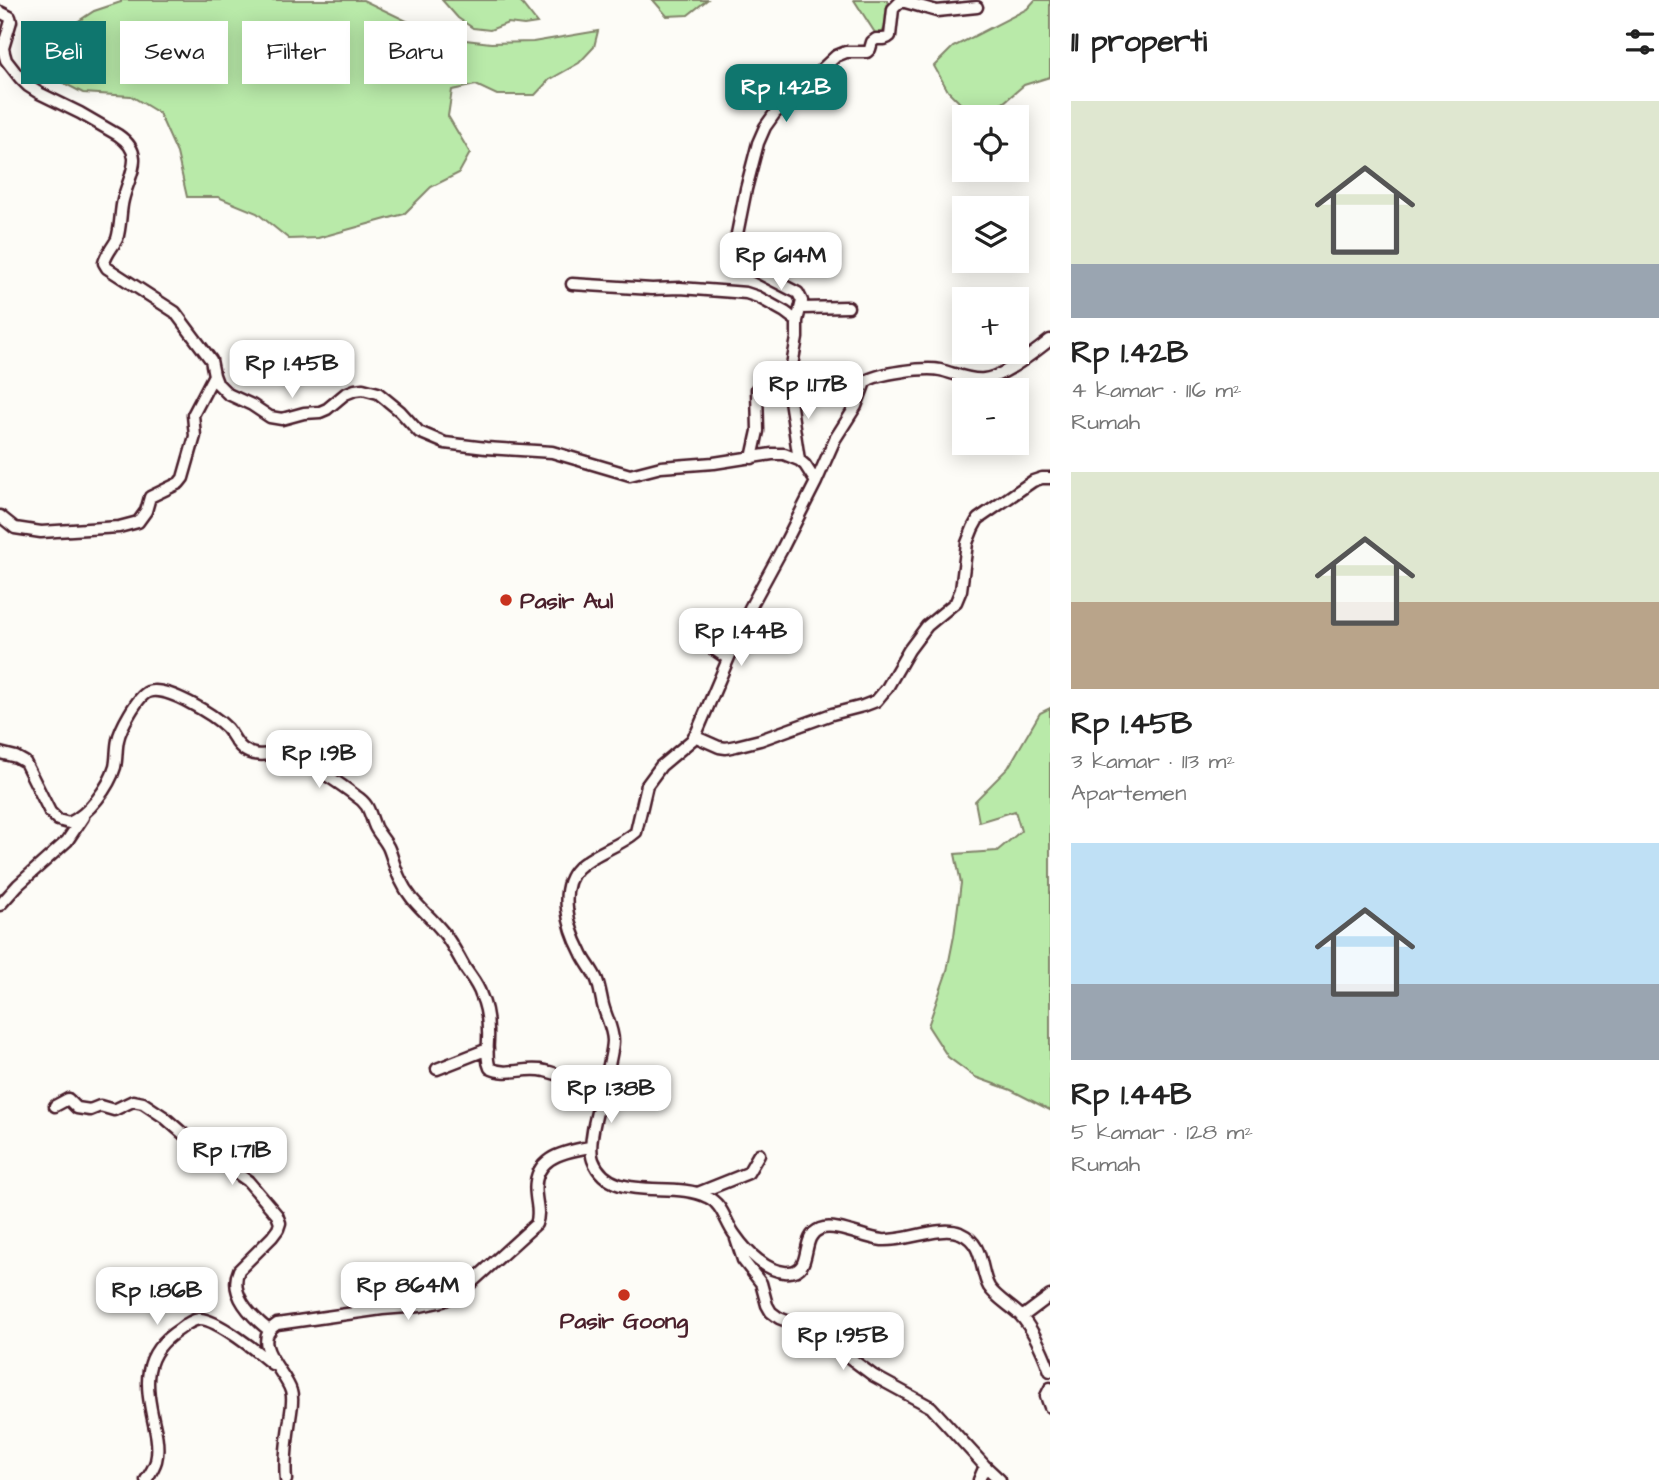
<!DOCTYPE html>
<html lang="id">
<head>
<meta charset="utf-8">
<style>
	:root { --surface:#fff; --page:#f2f2f2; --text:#222; --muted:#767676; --accent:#0f766e }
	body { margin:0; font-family:"Architects Daughter",sans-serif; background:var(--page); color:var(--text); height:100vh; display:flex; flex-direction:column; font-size:26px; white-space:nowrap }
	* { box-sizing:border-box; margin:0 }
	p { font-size:23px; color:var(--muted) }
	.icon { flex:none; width:38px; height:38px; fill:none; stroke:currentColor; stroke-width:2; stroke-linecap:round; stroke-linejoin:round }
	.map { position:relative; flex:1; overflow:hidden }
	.panel { display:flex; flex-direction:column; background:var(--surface); width:630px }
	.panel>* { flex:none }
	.guide { position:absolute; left:21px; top:21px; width:665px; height:63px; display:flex; gap:14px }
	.buttons { position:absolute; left:952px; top:105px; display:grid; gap:14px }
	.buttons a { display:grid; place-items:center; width:77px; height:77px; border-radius:0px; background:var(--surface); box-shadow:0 4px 18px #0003; font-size:35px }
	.price { position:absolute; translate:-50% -60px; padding:0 16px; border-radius:14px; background:#fff; color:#222; font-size:23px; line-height:46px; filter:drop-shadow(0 2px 4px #0008) }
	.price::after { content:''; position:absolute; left:50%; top:42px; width:21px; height:16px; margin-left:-10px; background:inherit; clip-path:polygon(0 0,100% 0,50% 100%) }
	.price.active { background:var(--accent); color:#fff }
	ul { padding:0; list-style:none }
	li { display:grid; align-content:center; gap:14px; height:371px; padding:0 21px }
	li span { display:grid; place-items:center; height:217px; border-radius:0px; color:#555 }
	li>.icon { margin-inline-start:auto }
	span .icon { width:126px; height:126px; fill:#fffc; stroke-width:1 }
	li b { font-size:30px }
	h2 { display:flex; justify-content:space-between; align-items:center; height:84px; padding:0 21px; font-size:30px }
	.chip { padding:0 24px; border-radius:0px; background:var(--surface); box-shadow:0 4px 18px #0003; font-size:24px; line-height:63px }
	.chip.active { background:var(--accent); color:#fff }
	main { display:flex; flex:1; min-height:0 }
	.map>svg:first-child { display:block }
</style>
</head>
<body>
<main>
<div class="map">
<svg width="1050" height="1480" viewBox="0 0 1050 1480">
	<rect width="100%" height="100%" fill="#fdfcf7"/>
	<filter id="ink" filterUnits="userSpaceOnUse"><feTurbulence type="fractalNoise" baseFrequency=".0143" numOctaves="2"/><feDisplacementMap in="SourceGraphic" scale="14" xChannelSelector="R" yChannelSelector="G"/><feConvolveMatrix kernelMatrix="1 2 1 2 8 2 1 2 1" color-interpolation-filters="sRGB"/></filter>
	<g filter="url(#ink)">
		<path fill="#b9eaa9" stroke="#82846a" stroke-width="2" d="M121 0H363L440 37 491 43 533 42 598 31 594 47 579 63 549 80 535 95H497L476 85 452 90 448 116 470 153 459 173 431 187 404 214 318 238 289 239 257 213 218 197H187L177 153 159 113 131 96 83 93 50 76 52 51 68 28 94 11 121 2Z
			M442 0H519L537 23 524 25 508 23 490 30 473 28 458 18Z
			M653 0H707L688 15 667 16Z
			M854 0H887L889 19 879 39Z
			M1035 0H1050V77L1024 85 1003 103 971 114 948 91 934 66 953 47 1027 9Z
			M1050 708V1110L1011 1090 975 1077 948 1057 928 1026 947 971 954 936 961 883 955 854 997 851 1021 831 1015 811 979 822 975 801 1008 768 1040 713Z"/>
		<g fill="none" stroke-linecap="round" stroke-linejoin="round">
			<g stroke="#4a1f2b" stroke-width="15">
				<path id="minor" d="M0 12 10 17 11 21 3 48 4 53 6 60 20 78 28 86 39 93 80 113 118 135C147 155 129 174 123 200 120 212 121 226 117 239 113 247 106 254 104 263L107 268 175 312 211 360 214 375 217 383 228 394 252 405 270 417 282 419 304 413 320 412 327 409 345 394 355 390 363 389 378 393 400 411 419 432 445 443 486 448 552 452 630 475 661 467 714 463 772 454H784L799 460 805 465 816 482
					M572 284 652 289 680 288 734 292 746 293 758 297 785 312 797 321V338L788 387H763L757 389 758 431 752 458
					M801 308 848 307
					M797 321 802 301 798 293 732 259 746 189 758 143 765 127 775 113 836 56 846 52H867L870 49 872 42 876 39C882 39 886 40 890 36L893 9 900 2H905L937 11 977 7
					M1050 340C1035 352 1002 377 984 379 970 381 954 373 940 370 925 367 877 373 865 382L856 406 835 439 816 482 781 551 750 608 697 732 692 740 661 766 647 785 636 832C619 847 595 852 578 868 557 889 569 929 581 952 585 962 593 970 597 980 600 988 601 997 603 1005 606 1017 613 1029 613 1041 612 1071 584 1136 593 1160 610 1205 673 1179 707 1197 723 1204 725 1222 735 1235 746 1251 768 1274 789 1272 814 1271 799 1237 820 1229 836 1223 864 1238 882 1240 904 1242 940 1225 960 1233 985 1244 979 1269 989 1287 996 1298 1011 1306 1020 1315 1034 1330 1043 1352 1050 1371
					M788 387 799 460
					M0 516 15 528 41 532 119 527 138 522 146 511 150 497 179 483 183 478 195 436 193 415 214 375
					M711 633 712 648 728 659
					M694 736 719 747 726 748 736 746 760 740 832 714 863 706 876 701 887 688 909 650 927 626 956 602 961 590 967 543 973 528 978 519 1033 481 1042 478H1050
					M0 753 16 757 25 762 50 812 58 820 69 823C89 814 109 787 115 767 117 758 116 749 118 740 120 729 137 697 148 692 166 685 214 715 227 728 233 735 235 743 243 749 257 760 273 751 289 755 305 760 342 785 356 796 370 805 369 813 375 827 379 835 386 841 389 849 393 859 395 869 400 879 411 903 427 912 443 932 452 943 458 956 465 968 471 977 478 985 481 995 486 1006 488 1019 488 1031 489 1043 485 1057 490 1068 507 1077 527 1066 545 1071 565 1075 584 1087 602 1096
					M0 905 18 885 67 841 83 817
					M437 1069 488 1049
					M55 1106 68 1099 77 1108 90 1110 100 1106 114 1110 133 1101 143 1103 164 1117 195 1144 248 1181 277 1215 280 1223 278 1229 272 1237 239 1270C228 1294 252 1317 270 1331
					M698 1193 748 1173 759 1154
					M736 1239 743 1260 761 1283 767 1305 771 1312 779 1318 815 1332 874 1376 931 1407 985 1466 1000 1480
					M1022 1317 1050 1296
					M1050 1388 1046 1396 1050 1407
					M146 1480C150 1474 154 1468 156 1461 159 1449 157 1436 154 1424 145 1383 141 1354 180 1329 185 1325 193 1320 199 1319 216 1318 259 1353 272 1364
					M286 1480C284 1460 287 1439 290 1419 291 1410 294 1400 291 1391 286 1372 248 1342 277 1324L382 1309 420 1306 443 1301 461 1292 536 1224C540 1214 537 1206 536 1196 531 1159 560 1152 590 1147
					M979 1480 985 1466"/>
			</g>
			<use href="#minor" stroke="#fdfcf7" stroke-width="10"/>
		</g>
	</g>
	<g fill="#c8321e" stroke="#fdfcf7" stroke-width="2.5">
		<circle cx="506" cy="600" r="7"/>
		<circle cx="624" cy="1295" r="7"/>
	</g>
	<g text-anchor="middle" stroke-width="7" stroke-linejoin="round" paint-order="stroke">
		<g font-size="23" font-weight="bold" fill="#4a1f2b" stroke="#fdfcf7" text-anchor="start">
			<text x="520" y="608">Pasir Aul</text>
			<text x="624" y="1328" text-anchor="middle">Pasir Goong</text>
		</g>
	</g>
</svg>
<div class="buttons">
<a><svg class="icon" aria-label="locate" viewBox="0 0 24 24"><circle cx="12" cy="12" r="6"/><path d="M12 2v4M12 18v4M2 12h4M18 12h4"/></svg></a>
<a><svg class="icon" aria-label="layers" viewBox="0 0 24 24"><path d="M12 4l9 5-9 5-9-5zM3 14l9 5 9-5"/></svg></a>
<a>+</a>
<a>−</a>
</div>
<b class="price active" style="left:786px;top:124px">Rp 1.42B</b>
<b class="price" style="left:781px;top:292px">Rp 614M</b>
<b class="price" style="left:292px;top:400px">Rp 1.45B</b>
<b class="price" style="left:808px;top:421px">Rp 1.17B</b>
<b class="price" style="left:741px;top:668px">Rp 1.44B</b>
<b class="price" style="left:319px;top:790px">Rp 1.9B</b>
<b class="price" style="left:611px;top:1125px">Rp 1.38B</b>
<b class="price" style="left:232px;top:1187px">Rp 1.71B</b>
<b class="price" style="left:408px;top:1322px">Rp 864M</b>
<b class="price" style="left:157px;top:1327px">Rp 1.86B</b>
<b class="price" style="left:843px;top:1372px">Rp 1.95B</b>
<div class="guide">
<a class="chip active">Beli</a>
<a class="chip">Sewa</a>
<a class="chip">Filter</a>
<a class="chip">Baru</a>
</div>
</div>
<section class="panel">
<h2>11 properti<svg class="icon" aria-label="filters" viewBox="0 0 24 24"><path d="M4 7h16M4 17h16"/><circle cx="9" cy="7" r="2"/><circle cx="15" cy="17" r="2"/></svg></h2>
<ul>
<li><span style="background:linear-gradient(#dfe7d0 75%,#9aa5b1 0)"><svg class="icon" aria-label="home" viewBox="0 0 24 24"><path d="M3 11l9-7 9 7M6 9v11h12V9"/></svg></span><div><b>Rp 1.42B</b><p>4 kamar · 116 m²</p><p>Rumah</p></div></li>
<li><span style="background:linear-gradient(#dfe7d0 60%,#b9a48a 0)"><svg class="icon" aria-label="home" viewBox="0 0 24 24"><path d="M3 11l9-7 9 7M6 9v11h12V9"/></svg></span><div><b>Rp 1.45B</b><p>3 kamar · 113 m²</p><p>Apartemen</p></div></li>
<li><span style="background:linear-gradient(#bfe0f5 65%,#9aa5b1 0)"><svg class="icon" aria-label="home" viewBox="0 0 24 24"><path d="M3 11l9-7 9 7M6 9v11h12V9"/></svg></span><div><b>Rp 1.44B</b><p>5 kamar · 128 m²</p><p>Rumah</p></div></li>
</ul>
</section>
</main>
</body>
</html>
